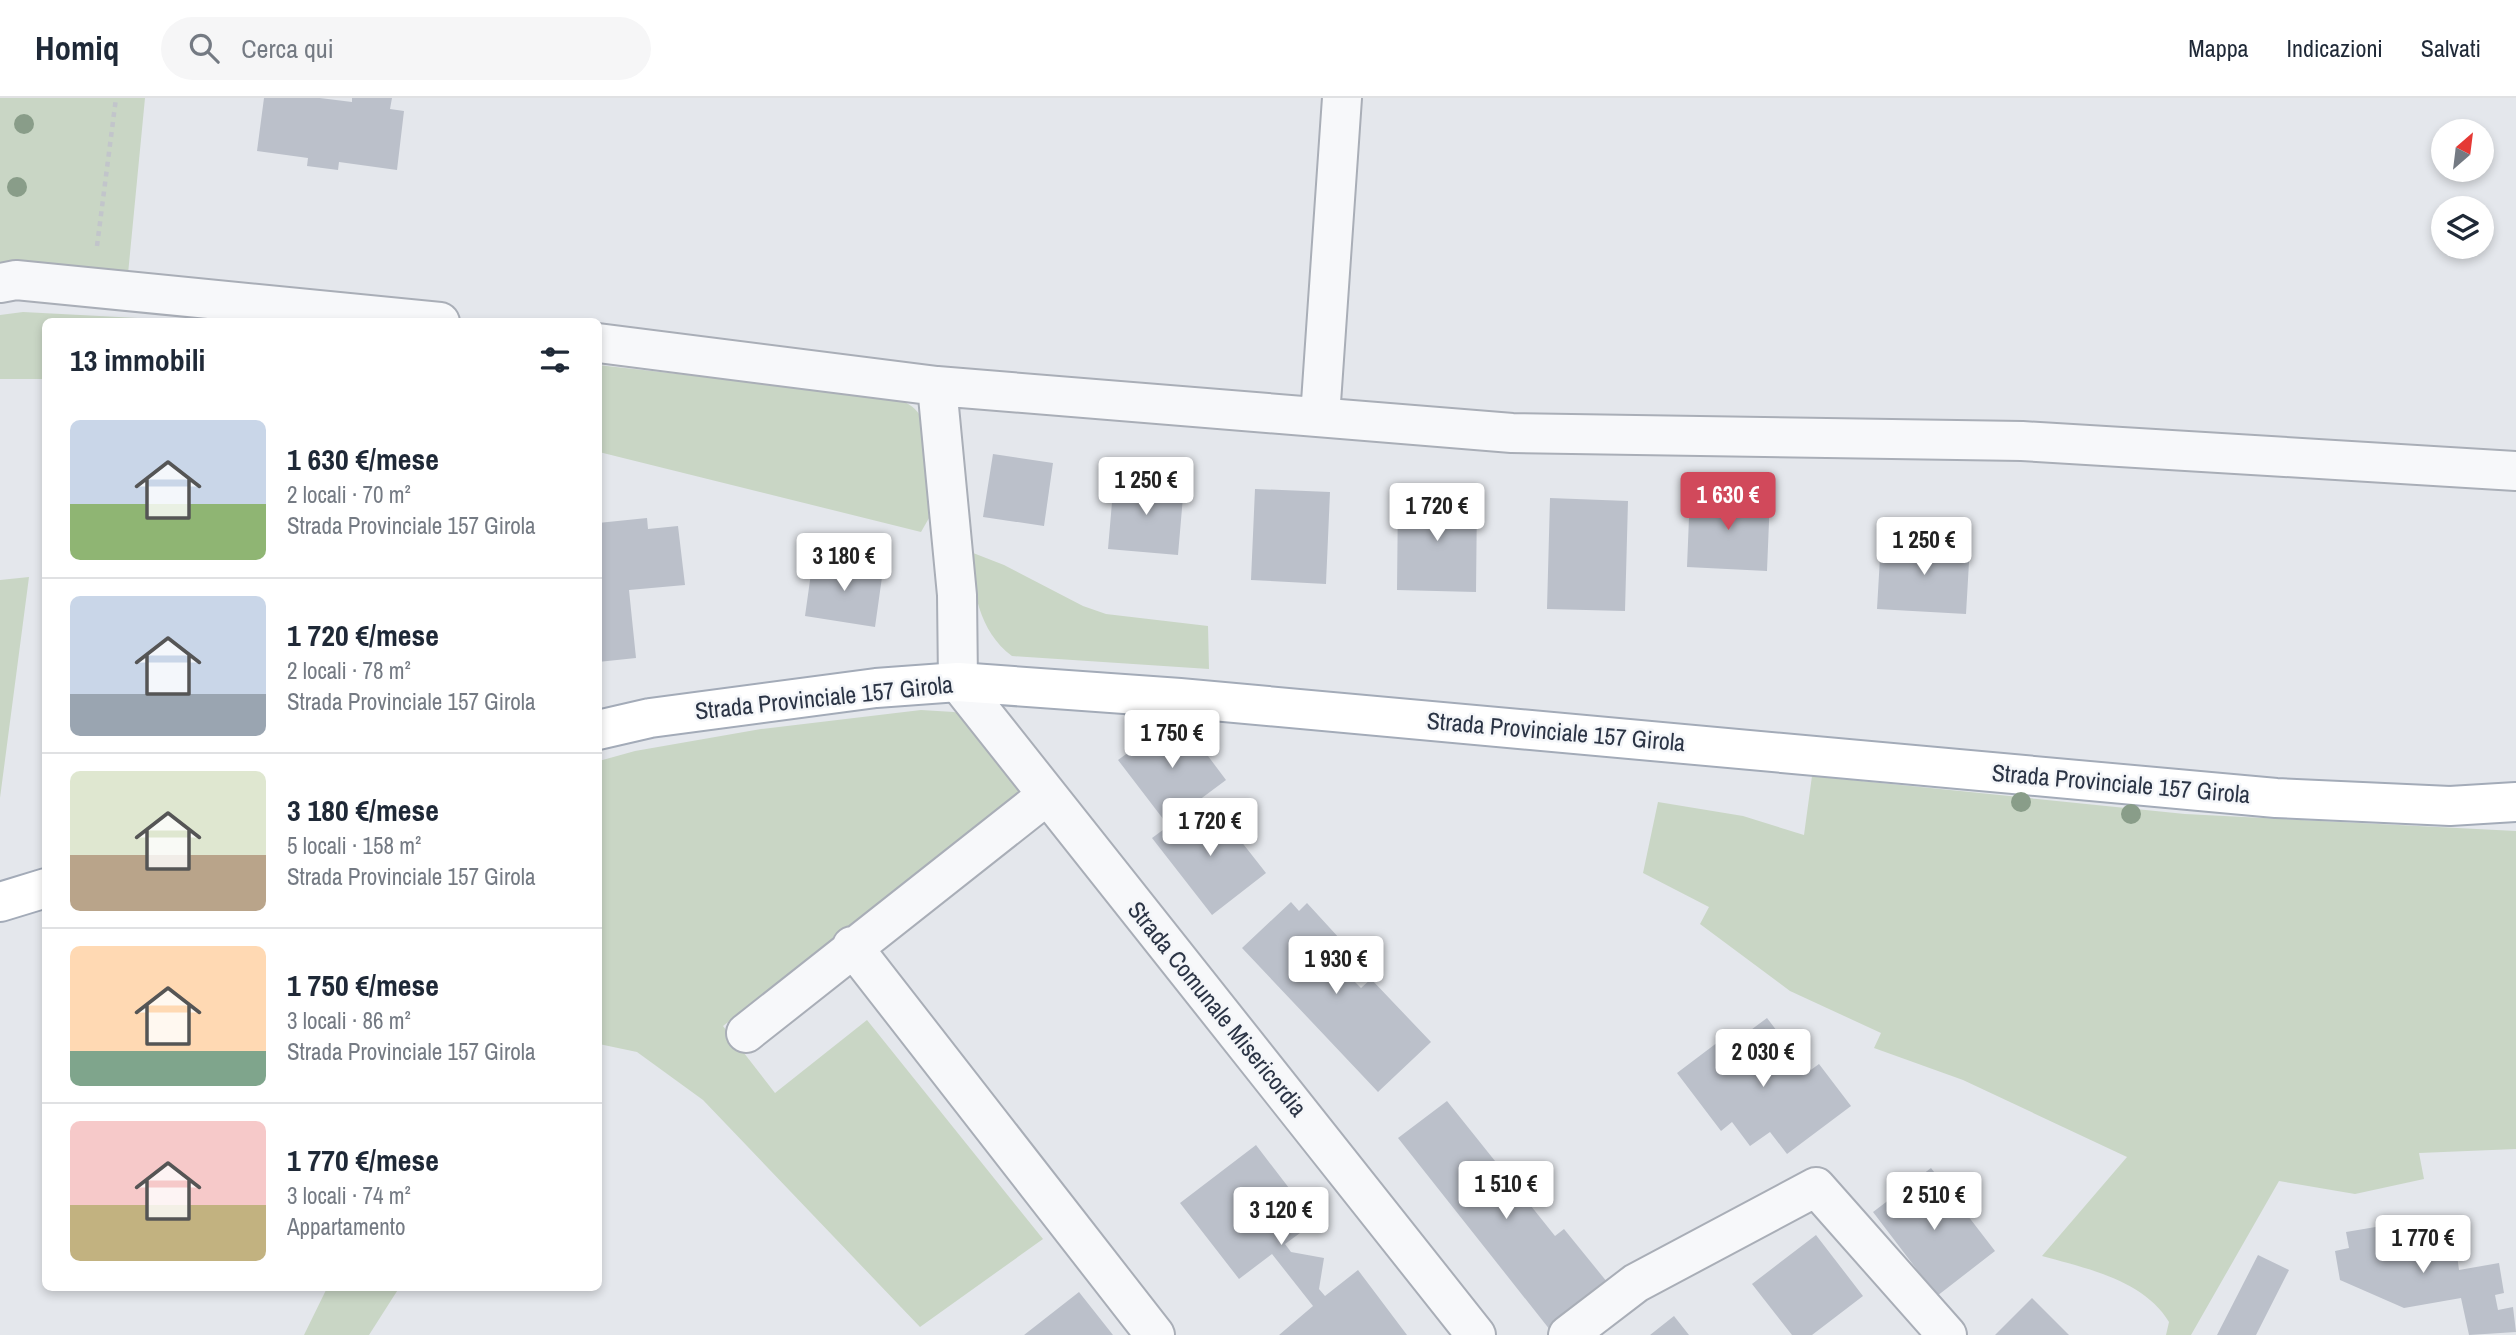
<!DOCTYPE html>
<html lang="it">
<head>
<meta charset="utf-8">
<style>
	:root { --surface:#fff; --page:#f6f6f7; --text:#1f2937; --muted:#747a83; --line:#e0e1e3; --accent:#d1495b }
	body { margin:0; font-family:"Archivo Narrow",sans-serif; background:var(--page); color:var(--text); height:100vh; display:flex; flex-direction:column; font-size:26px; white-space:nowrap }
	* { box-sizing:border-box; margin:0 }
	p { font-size:23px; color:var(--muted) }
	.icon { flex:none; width:38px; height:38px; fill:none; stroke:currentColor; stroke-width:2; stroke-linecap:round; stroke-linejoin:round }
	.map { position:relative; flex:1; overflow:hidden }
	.side { position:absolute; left:42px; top:220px; width:560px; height:973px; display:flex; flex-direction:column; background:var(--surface); border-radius:10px; box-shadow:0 4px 10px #0003 }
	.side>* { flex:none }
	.needle { width:46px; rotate:28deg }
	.fabs { position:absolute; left:2431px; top:21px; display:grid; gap:14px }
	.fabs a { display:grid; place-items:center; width:63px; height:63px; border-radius:50%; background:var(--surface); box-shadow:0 4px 10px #0003; font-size:35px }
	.price { position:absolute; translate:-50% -60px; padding:0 16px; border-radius:7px; background:#fff; color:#222; font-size:23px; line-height:46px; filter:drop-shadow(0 2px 4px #0008) }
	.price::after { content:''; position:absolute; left:50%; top:42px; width:21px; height:16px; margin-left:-10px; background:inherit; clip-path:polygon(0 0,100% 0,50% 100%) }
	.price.current { background:var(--accent); color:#fff }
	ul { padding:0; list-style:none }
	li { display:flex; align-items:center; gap:21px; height:175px; padding:0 28px }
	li+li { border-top:2px solid var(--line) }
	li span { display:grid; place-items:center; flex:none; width:196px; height:140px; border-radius:10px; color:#555 }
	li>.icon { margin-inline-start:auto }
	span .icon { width:84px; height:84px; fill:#fffc; stroke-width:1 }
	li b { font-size:30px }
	h2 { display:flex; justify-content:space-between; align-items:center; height:84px; padding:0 28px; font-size:30px }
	header { display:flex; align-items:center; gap:42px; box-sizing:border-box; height:98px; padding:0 35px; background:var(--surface); border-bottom:2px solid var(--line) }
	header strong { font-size:33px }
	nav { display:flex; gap:38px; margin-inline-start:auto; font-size:24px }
	.search { width:490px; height:63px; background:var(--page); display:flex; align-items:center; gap:18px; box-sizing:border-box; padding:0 24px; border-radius:38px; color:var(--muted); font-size:26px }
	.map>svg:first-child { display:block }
</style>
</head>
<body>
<header>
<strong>Homiq</strong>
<div class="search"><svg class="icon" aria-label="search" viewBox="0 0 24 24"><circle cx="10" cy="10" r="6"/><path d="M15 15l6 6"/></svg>Cerca qui</div>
<nav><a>Mappa</a><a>Indicazioni</a><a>Salvati</a></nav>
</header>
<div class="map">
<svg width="2516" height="1237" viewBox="0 0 2516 1237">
	<rect width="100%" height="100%" fill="#e4e7ec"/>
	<path fill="#c9d6c5" d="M0 0H145L128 176 0 170Z
		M23 214 214 224H46L45 281H0V217Z
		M598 267 875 298C896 301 914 302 923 323L929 420 921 434 599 354Z
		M968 453 1004 467 1083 508 1106 516 1208 528 1209 571 1012 558C978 533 974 492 968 453Z
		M29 479 0 700V482Z
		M921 612 954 614 977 621 1032 688 723 928 775 995 867 922 1043 1141 920 1229 703 1002 637 954 599 946V663L635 653 761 631Z
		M1812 678 2185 716 2516 733V1051L2419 1055 2424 1081 2355 1096 2279 1083 2191 1237H2166L2169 1224C2144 1182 2085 1170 2042 1158L2127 1059 1963 982 1874 950 1881 935 1790 893 1700 826 1709 809 1643 775 1658 704 1743 718 1804 737Z
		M327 1190H399L369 1237H304Z"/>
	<path fill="#bbc0ca" d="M264 0H320L352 4V0H392L390 11 404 13 397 72 339 64 338 72 307 68 308 60 257 53Z
		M993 356 1053 365 1044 428 983 419Z
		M1114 381 1184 387 1178 457 1108 451Z
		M1255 391 1330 394 1326 486 1251 482Z
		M1690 395 1770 399 1767 473 1687 469Z
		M1398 397 1477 398 1476 494 1397 492Z
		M1550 400 1628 403 1625 513 1547 511Z
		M647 420 648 431 678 428 685 487 629 492 636 560 598 564V425Z
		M1881 442 1970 447 1966 516 1877 511Z
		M813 461 883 472 875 529 805 518Z
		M1178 618 1226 682 1167 726 1118 662Z
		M1211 705 1266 775 1212 817 1152 740 1175 723 1179 729Z
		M1291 804 1299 813 1307 805 1340 841 1327 854 1339 868 1361 890 1371 881 1431 944 1378 994 1242 850Z
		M1767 920 1808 974 1819 966 1851 1008 1787 1056 1770 1034 1750 1048 1732 1024 1721 1033 1677 975 1726 938 1732 946Z
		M1447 1003 1555 1138 1564 1131 1616 1195 1554 1237 1398 1040Z
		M1256 1047 1315 1124 1285 1146 1291 1154 1324 1160 1319 1191 1325 1198 1358 1172 1407 1237H1279L1313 1208 1272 1156 1239 1181 1180 1105Z
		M1931 1070 1995 1153 1937 1198 1873 1114Z
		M2423 1121 2427 1143 2447 1140 2450 1158 2457 1157 2459 1172 2499 1165 2504 1195 2495 1197 2498 1212 2513 1209 2516 1234 2469 1237 2461 1200 2404 1210 2340 1182 2335 1153 2349 1150 2346 1134Z
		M1816 1137 1863 1198 1812 1237H1792L1752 1186Z
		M2258 1157 2289 1172 2256 1237H2217Z
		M1079 1194 1113 1237H1024Z
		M2032 1200 2069 1237H1995Z
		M1674 1218 1689 1237H1650Z"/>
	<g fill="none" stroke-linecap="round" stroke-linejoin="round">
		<g stroke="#a9aeb7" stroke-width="42">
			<path id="minor" d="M0 185 16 182 440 224
				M598 245 937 288 1512 335 2022 343 2516 373
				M937 288 957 497 958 584 1476 1237
				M1320 319 1342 0
				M852 848 1155 1237
				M746 935 1046 698
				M1568 1237 1636 1185 1816 1089 1947 1237"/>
		</g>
		<g stroke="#a3abb8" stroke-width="42">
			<path id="major" d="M598 632 650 620 876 590 958 584 1180 600 2276 700 2450 708 2516 704
				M0 804 46 790"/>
		</g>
		<path stroke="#c2c5cb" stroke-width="4.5" stroke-dasharray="5 5" stroke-linecap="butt" d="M97 148 116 0"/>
		<use href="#minor" stroke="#f7f8fa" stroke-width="38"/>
		<use href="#major" stroke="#fff" stroke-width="38"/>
	</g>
	<g fill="#899d89">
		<circle cx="24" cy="26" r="10"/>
		<circle cx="17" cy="89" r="10"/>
		<circle cx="2021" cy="704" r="10"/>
		<circle cx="2131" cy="716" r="10"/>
	</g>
	<g text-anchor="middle" stroke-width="5" stroke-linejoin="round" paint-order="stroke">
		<g font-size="24" fill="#2b3445" stroke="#f4f6f9">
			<text transform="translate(824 600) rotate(-6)" y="8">Strada Provinciale 157 Girola</text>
			<text transform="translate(1556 634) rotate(5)" y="8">Strada Provinciale 157 Girola</text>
			<text transform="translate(2121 686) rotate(5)" y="8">Strada Provinciale 157 Girola</text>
			<text transform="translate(1217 911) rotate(51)" y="8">Strada Comunale Misericordia</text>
		</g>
	</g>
</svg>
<div class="fabs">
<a><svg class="needle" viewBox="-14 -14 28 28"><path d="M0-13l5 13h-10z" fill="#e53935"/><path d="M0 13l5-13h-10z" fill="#747a83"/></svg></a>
<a><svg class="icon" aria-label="layers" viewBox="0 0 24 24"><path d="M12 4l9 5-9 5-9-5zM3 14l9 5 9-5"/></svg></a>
</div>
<b class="price" style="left:1146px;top:419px">1 250 €</b>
<b class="price current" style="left:1728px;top:434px">1 630 €</b>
<b class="price" style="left:1437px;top:445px">1 720 €</b>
<b class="price" style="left:1924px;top:479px">1 250 €</b>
<b class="price" style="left:844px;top:495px">3 180 €</b>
<b class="price" style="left:1172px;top:672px">1 750 €</b>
<b class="price" style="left:1210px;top:760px">1 720 €</b>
<b class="price" style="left:1336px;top:898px">1 930 €</b>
<b class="price" style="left:1763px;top:991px">2 030 €</b>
<b class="price" style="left:1506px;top:1123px">1 510 €</b>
<b class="price" style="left:1934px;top:1134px">2 510 €</b>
<b class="price" style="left:1281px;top:1149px">3 120 €</b>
<b class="price" style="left:2423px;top:1177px">1 770 €</b>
<section class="side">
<h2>13 immobili<svg class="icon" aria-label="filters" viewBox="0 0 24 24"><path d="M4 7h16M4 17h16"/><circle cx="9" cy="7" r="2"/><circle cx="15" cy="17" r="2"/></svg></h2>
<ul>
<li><span style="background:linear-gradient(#c9d6e8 60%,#8fb573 0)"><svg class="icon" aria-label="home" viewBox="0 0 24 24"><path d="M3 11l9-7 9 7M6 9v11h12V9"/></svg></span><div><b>1 630 €/mese</b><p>2 locali · 70 m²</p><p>Strada Provinciale 157 Girola</p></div></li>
<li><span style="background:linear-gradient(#c9d6e8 70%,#9aa5b1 0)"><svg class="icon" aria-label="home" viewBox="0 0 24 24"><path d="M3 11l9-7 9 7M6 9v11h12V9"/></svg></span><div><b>1 720 €/mese</b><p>2 locali · 78 m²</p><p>Strada Provinciale 157 Girola</p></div></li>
<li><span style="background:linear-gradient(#dfe7d0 60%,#b9a48a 0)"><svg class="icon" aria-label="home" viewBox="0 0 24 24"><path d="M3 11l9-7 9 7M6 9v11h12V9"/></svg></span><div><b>3 180 €/mese</b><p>5 locali · 158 m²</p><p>Strada Provinciale 157 Girola</p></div></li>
<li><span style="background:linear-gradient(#ffd9b3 75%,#7fa58c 0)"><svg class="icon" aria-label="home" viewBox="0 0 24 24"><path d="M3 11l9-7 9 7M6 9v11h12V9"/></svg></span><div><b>1 750 €/mese</b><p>3 locali · 86 m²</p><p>Strada Provinciale 157 Girola</p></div></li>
<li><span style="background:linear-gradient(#f6c9c9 60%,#c2b280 0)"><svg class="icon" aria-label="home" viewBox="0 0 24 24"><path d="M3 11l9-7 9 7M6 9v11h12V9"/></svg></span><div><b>1 770 €/mese</b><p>3 locali · 74 m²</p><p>Appartamento</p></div></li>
</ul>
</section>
</div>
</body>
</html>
